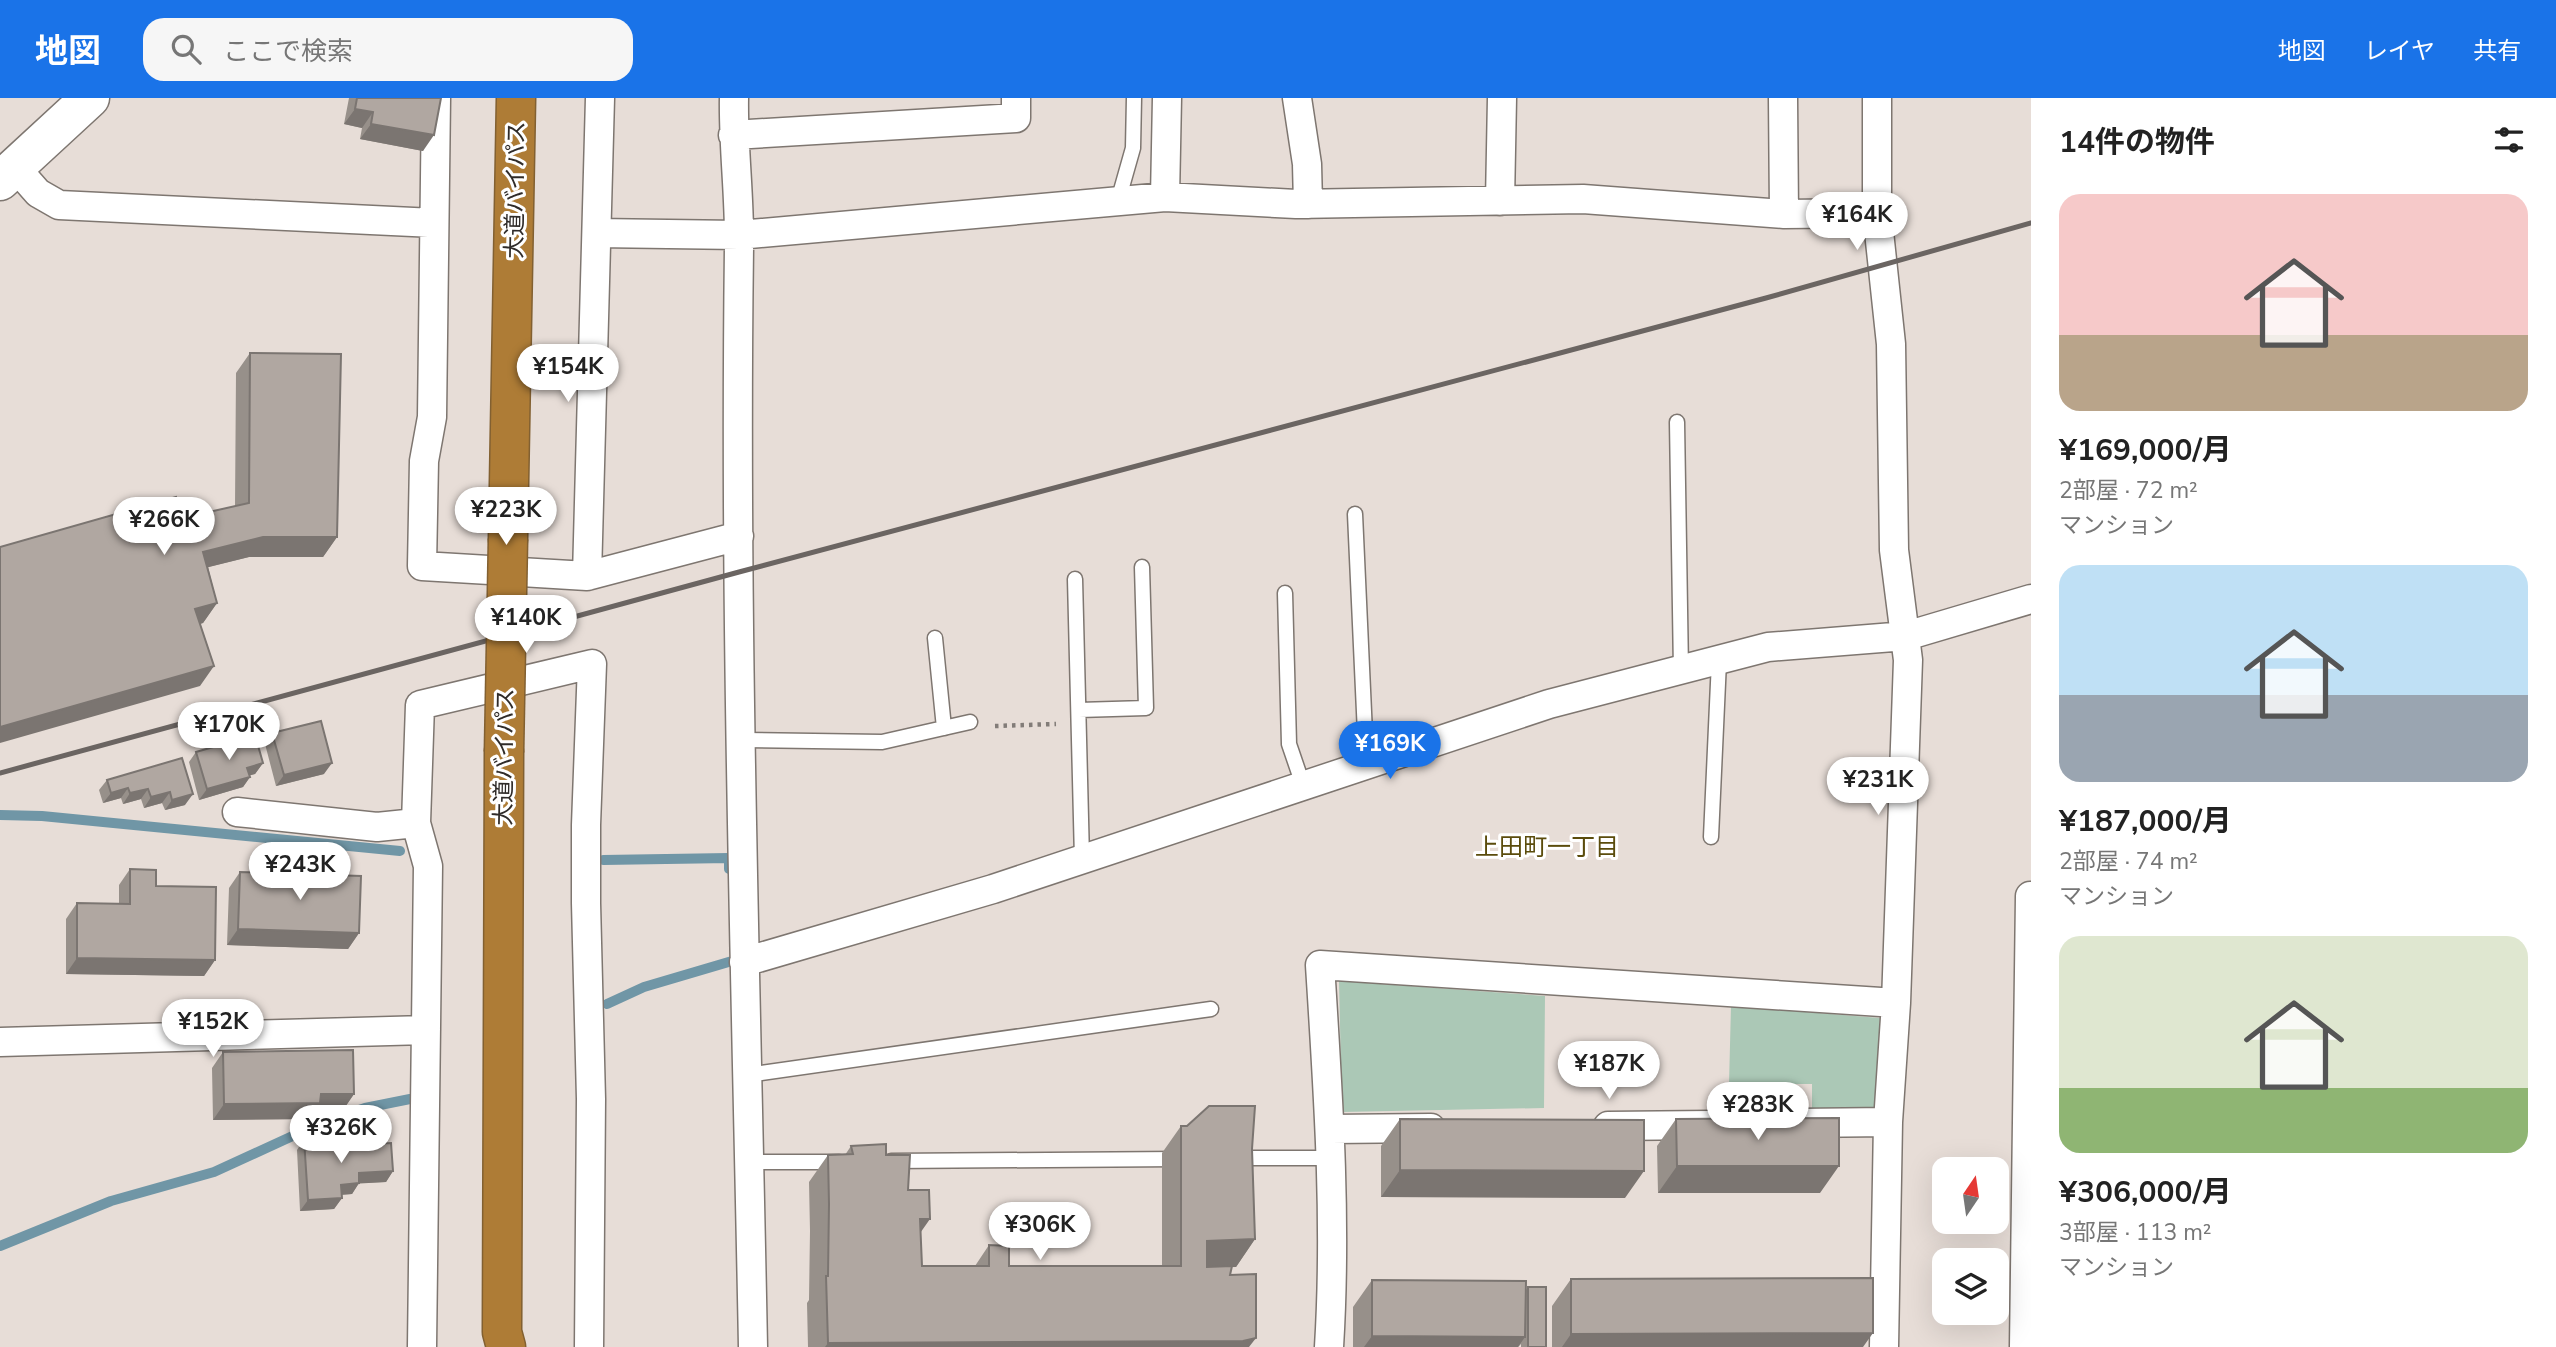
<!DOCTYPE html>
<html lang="ja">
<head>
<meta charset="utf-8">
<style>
	:root { --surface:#fff; --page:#f6f6f6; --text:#222; --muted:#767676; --accent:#1a73e8 }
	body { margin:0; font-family:"Nunito Sans","Noto Sans JP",sans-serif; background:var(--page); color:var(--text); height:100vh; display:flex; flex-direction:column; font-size:26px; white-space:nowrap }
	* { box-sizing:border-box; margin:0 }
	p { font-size:23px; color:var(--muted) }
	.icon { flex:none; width:38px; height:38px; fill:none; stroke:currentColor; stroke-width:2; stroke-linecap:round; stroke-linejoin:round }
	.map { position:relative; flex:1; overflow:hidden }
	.panel { display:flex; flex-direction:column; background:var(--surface); width:525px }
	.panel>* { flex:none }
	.needle { width:46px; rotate:13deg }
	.tools { position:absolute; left:1932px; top:1059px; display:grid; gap:14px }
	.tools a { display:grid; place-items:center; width:77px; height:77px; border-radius:14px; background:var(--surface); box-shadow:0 7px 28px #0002; font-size:35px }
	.price { position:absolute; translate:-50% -60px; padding:0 16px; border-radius:24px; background:#fff; color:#222; font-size:23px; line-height:46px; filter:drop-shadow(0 2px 4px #0008) }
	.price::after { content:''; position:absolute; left:50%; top:42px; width:21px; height:16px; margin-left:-10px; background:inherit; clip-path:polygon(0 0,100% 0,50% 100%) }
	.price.selected { background:var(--accent); color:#fff }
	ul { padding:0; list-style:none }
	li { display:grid; align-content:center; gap:14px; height:371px; padding:0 28px }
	li span { display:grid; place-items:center; height:217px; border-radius:21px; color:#555 }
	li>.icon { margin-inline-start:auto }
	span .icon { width:126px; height:126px; fill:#fffc; stroke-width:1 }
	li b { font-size:30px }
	h2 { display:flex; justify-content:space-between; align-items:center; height:84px; padding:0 28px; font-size:30px }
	header { display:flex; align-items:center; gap:42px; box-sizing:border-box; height:98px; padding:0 35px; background:var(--accent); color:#fff }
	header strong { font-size:33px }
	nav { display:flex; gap:38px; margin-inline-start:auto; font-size:24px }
	.search { width:490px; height:63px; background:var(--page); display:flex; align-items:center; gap:18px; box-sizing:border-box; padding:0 24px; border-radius:21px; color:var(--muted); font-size:26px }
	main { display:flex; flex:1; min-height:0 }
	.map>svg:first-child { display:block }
</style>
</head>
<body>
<header>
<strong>地図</strong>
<div class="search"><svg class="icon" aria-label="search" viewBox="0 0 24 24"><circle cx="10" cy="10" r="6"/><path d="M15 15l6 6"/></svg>ここで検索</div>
<nav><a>地図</a><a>レイヤ</a><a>共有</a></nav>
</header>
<main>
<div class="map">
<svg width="2031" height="1249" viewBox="0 0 2031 1249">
	<rect width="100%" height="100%" fill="#e7ddd7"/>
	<path fill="#abc8b6" d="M1339 883 1545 898 1544 1010 1342 1014Z
		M1731 908 1880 920 1875 1014 1812 1015V986H1729Z"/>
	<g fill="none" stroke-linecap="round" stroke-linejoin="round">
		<path stroke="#7096a6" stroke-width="10" d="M0 717 42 718 400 753
			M603 762 729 760V771
			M607 906 644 889 732 863
			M0 1148 111 1103 214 1074 323 1024 365 1010 410 1001"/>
		<g stroke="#7e7670" stroke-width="17">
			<path id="lane" d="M1118 103 1133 50 1134 0
				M1677 324 1681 573
				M1355 416 1365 636 1373 663
				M1075 481 1082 761
				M1285 495 1289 646 1303 687
				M935 540 944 630
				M1079 612 1146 610 1142 469
				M741 642 882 644 970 624
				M1711 739 1719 563
				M747 977 1211 911
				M1234 1060H1331
				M891 1063 1179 1061
				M749 1064H839"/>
		</g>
		<g stroke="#7e7670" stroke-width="31">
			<path id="street" d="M436 0 432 319 424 363 422 468 587 478 739 438
				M734 0C733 50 740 100 739 150 734 517 746 883 753 1249
				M1297 0 1307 66 1308 106
				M1783 0 1784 116
				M1877 0V115L1891 246 1894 452 1908 562 1896 905 1888 1024 1884 1249
				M733 37 1016 20V0
				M16 70 38 95 59 107 434 125
				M1165 99 1167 0
				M1500 103 1502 0
				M597 135 739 137 1165 99 1296 106 1583 101 1784 116 1877 115
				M587 478 600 0
				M237 714 377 729 416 725
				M744 864 993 791 1549 606 1768 549 1906 538 2031 501
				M0 944 426 932
				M1800 1025 1888 1024
				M1608 1028 1711 1027
				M1331 1031 1431 1030
				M422 1249 428 768 416 725 420 607 592 566 586 727V805L591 1001 589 1249
				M1329 1249C1337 1121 1328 994 1320 867L1896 905
				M2024 1249 2030 798"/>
		</g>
		<g stroke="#7e7670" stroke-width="41">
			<path id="secondary" d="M0 83 90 0"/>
		</g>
		<g stroke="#826031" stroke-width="41">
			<path id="highway" d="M508 441 516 0
				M504 654 502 1234 506 1249"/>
		</g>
		<path stroke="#827c78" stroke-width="4.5" stroke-dasharray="3.5 5" stroke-linecap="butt" d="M995 628 1056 626"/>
		<use href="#lane" stroke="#fff" stroke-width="14"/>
		<use href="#street" stroke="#fff" stroke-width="28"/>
		<use href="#secondary" stroke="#fff" stroke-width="38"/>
		<use href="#highway" stroke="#ae7c36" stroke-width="38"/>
		<path stroke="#6b6562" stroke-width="5" d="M0 675 739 474 1766 200 2031 125"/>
		<g stroke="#826031" stroke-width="41" stroke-linecap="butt">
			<path id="highway-bridge" d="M504 654 508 441"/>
		</g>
		<use href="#highway-bridge" stroke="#ae7c36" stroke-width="38"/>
	</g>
	<path fill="#97908a" d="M349 0H441L423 53 360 41 362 30 344 26Z
		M250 255 337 439 323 459H249L208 469 217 505 203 525 200 526V588L182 420 235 408 236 275Z
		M272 635 324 676 276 688 265 646Z
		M196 654 263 665 255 676 250 677V679L243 689 199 702 189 664Z
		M182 660 185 707 165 712 162 705 144 710 141 701 123 706 121 700 103 705 99 692 107 682Z
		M130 771 156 788 215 862 204 878 66 876V821L77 805 119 806V787Z
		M240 774 359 835 348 851 227 847 229 790Z
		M223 954 354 996 343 1012H316L310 1021 213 1022 212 970Z
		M1400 1021 1625 1100 1381 1099V1048Z
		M1676 1021 1820 1095H1658L1657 1048Z
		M1181 1028 1252 1051 1255 1141 1236 1169H1232L1230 1177 1249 1249H808L807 1205 809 1202 810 1133 809 1084 828 1057H845L851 1048 886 1057 908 1092 920 1134 922 1168H975L989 1147 1009 1168H1162V1055Z
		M304 1041 338 1048 393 1073 386 1084 359 1085 352 1096 342 1097V1100L334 1111 300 1113 297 1052Z
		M1571 1181 1863 1249H1552V1208Z
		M1372 1182 1526 1192 1528 1189 1546 1249H1521V1246L1518 1249H1353V1209Z"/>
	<path fill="#7b7571" d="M355 11 373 14 362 30 344 26Z
		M371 26 434 37 423 53 360 41Z
		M263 439H337L323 459H249L189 474 203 454Z
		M217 505 203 525 181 531 195 511Z
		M214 568 200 588 0 645V629Z
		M263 665 255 676 240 680 247 670Z
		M332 665 324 676 276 688 284 677Z
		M250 679 243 689 199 702 207 691Z
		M128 690 121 700 103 705 111 695Z
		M148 691 141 701 123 706 130 695Z
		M170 694 162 705 144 710 151 699Z
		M193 696 185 707 165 712 172 702Z
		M238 831 359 835 348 851 227 847Z
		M77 860 215 862 204 878 66 876Z
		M321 996H354L343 1012H316L310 1021 213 1022 224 1006Z
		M1677 1068H1839L1820 1095H1658Z
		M1400 1072 1644 1073 1625 1100 1381 1099Z
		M393 1073 386 1084 351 1086 359 1075Z
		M359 1085 352 1096 333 1097 341 1087Z
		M342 1100 334 1111 300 1113 308 1102Z
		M920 1121H930L911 1148Z
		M1255 1141 1236 1169 1188 1170 1207 1143Z
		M1873 1235 1863 1249H1562L1571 1236Z
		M1372 1238 1525 1239 1518 1249H1364Z
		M1256 1240 1249 1249H825L828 1245Z"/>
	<path fill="#b0a7a1" stroke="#7b7571" stroke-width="2" d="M357 0H441L434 37 371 26 373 14 355 11Z
		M250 255 341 256 337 439H263L203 454 217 505 195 511 214 568 0 629V449L176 399 182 420 249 405Z
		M321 623 332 665 284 677 272 635Z
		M255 637 263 665 247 670 250 679 207 691 196 654Z
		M182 660 193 696 172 702 170 694 151 699 148 691 130 695 128 690 111 695 107 682Z
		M130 771 156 772V788L216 789 215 862 77 860V805L130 806Z
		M240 774 361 778 359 835 238 831Z
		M353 952 354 996H321L320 1005 224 1006 223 954Z
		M1209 1008H1255L1252 1051 1255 1141 1207 1143V1169L1232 1168 1230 1177 1256 1176V1240L1243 1243 828 1245 826 1178H828L829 1106 828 1057 853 1056 851 1048 886 1046V1057H910L908 1092H929L930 1121H920L922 1168H989V1147L1009 1148V1168H1181V1028H1187Z
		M1839 1020V1068H1677L1676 1021Z
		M1400 1021 1644 1022V1073L1400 1072Z
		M338 1040V1048L391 1045 393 1073 359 1075V1085L341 1087 342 1100 308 1102 304 1041Z
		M1873 1180V1235L1571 1236V1181Z
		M1372 1182 1526 1183 1525 1239 1372 1238Z
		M1528 1189H1546V1249H1528Z"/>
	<g text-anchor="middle" stroke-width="6" stroke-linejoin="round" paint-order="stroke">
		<g font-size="23" fill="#2f2b29" stroke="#fff">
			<text transform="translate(515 92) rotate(-89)" y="8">大道バイパス</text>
			<text transform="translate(504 659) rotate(-89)" y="8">大道バイパス</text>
		</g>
		<g font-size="24" fill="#5b4c0c" stroke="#fff">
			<text x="1547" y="757">上田町一丁目</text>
		</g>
	</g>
</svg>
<div class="tools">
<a><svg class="needle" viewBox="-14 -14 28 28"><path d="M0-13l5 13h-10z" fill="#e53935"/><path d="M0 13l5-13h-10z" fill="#767676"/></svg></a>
<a><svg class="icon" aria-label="layers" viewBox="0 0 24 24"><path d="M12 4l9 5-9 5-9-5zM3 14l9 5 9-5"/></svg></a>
</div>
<b class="price" style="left:1857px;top:154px">¥164K</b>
<b class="price" style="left:568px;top:306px">¥154K</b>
<b class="price" style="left:506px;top:449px">¥223K</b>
<b class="price" style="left:164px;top:459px">¥266K</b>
<b class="price" style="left:526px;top:557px">¥140K</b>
<b class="price" style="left:229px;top:664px">¥170K</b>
<b class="price selected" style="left:1390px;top:683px">¥169K</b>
<b class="price" style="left:1878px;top:719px">¥231K</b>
<b class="price" style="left:300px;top:804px">¥243K</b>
<b class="price" style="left:213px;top:961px">¥152K</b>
<b class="price" style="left:1609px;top:1003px">¥187K</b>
<b class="price" style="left:1758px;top:1044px">¥283K</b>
<b class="price" style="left:341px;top:1067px">¥326K</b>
<b class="price" style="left:1040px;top:1164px">¥306K</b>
</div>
<section class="panel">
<h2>14件の物件<svg class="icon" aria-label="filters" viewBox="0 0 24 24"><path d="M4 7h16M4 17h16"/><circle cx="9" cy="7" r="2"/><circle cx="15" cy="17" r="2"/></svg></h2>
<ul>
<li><span style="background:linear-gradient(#f6c9c9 65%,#b9a48a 0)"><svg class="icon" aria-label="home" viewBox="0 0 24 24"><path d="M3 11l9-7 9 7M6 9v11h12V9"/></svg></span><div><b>¥169,000/月</b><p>2部屋 · 72 m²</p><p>マンション</p></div></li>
<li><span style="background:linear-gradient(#bfe0f5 60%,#9aa5b1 0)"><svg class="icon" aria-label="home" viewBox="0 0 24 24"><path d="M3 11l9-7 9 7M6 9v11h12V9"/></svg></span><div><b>¥187,000/月</b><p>2部屋 · 74 m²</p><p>マンション</p></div></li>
<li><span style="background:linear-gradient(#dfe7d0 70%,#8fb573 0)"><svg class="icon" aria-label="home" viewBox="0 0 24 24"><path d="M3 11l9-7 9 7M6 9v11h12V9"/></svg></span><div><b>¥306,000/月</b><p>3部屋 · 113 m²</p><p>マンション</p></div></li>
</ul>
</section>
</main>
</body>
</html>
